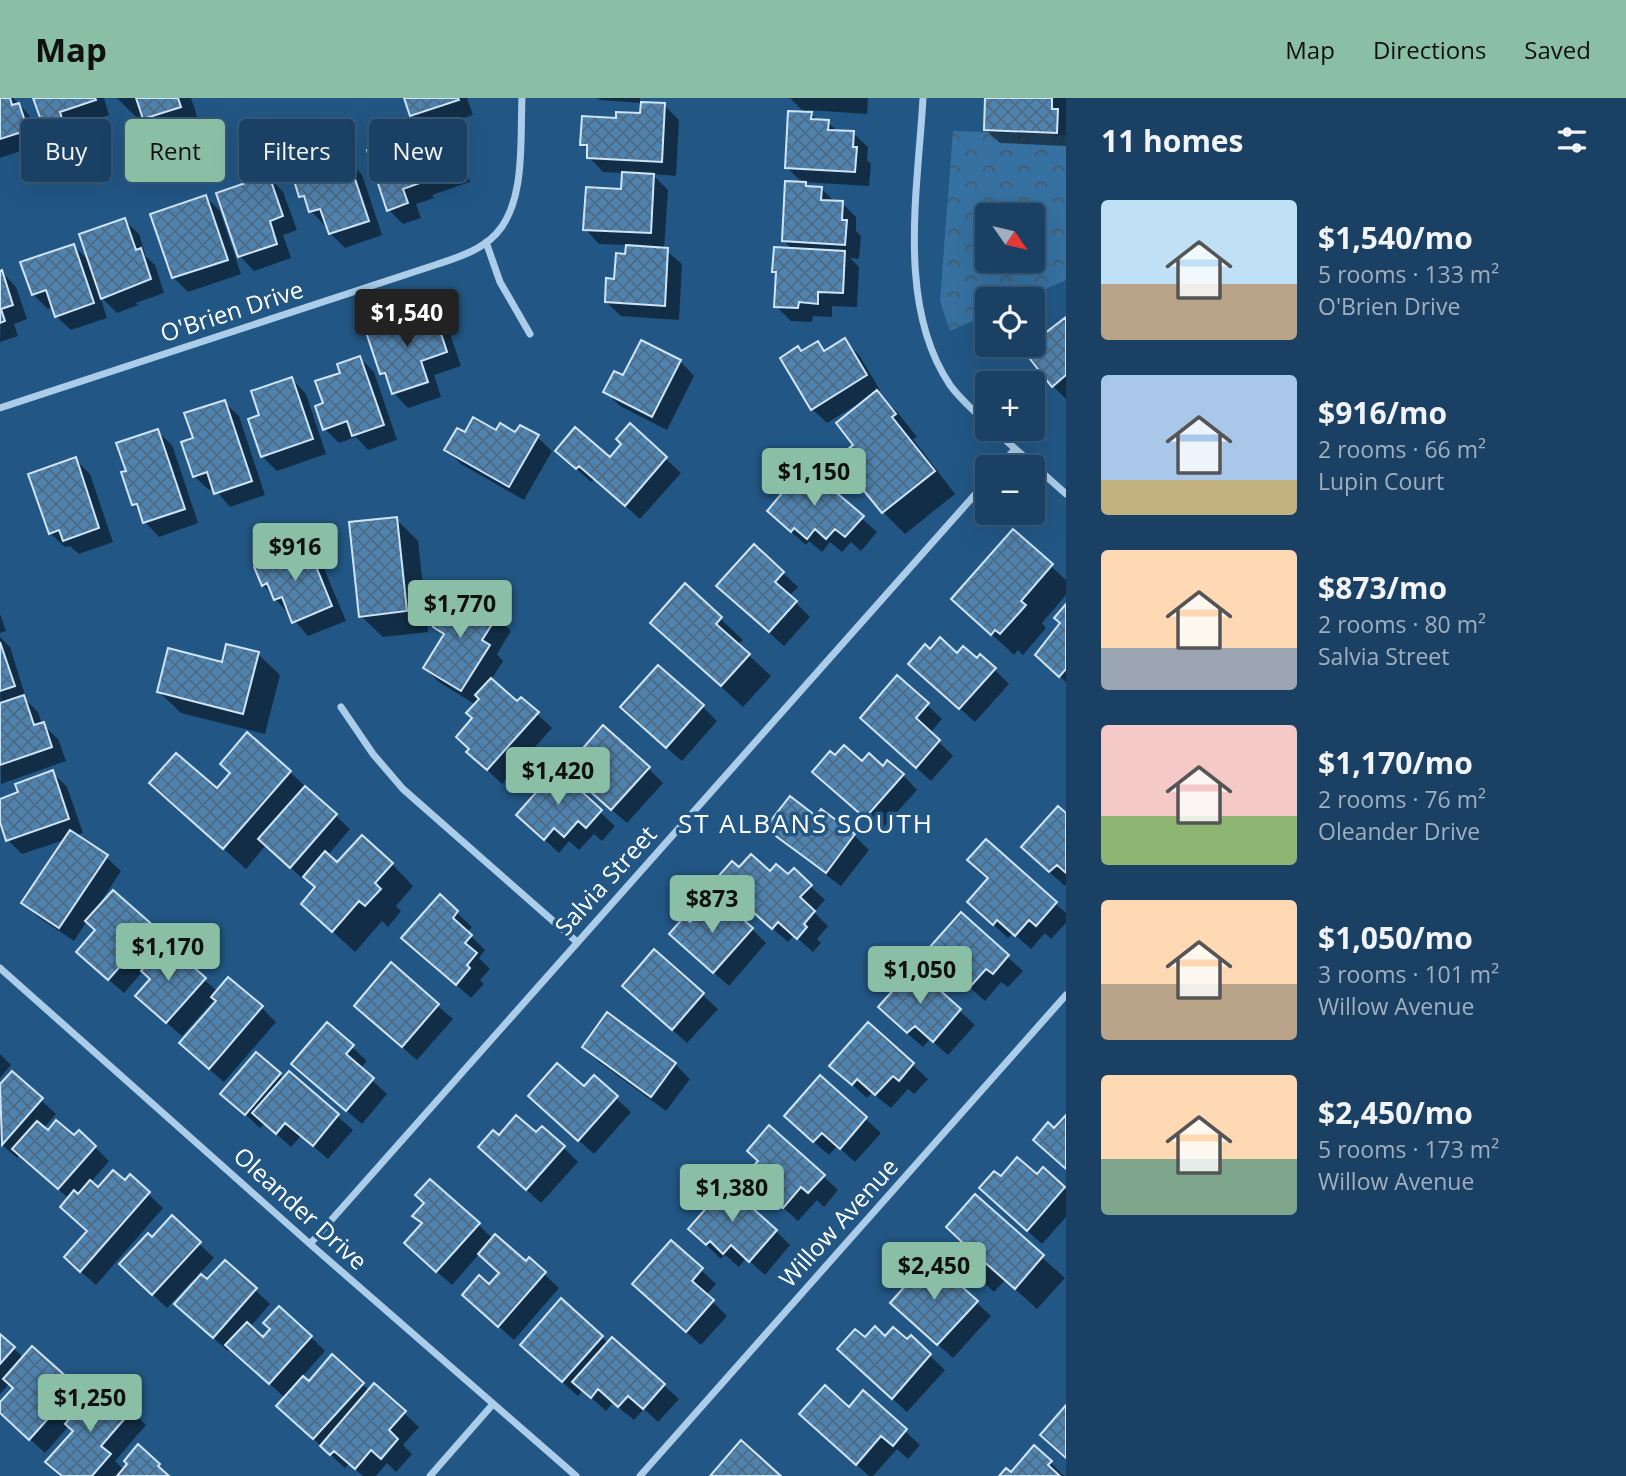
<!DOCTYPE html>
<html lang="en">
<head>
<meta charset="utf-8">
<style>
	:root { --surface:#1a4164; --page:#274c6d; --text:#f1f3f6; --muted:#9fafbf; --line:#385a78; --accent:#8abfa5 }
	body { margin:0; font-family:"Open Sans",sans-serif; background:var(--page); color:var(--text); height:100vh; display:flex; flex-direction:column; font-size:26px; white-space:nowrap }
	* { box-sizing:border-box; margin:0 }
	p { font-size:23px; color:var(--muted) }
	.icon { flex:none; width:38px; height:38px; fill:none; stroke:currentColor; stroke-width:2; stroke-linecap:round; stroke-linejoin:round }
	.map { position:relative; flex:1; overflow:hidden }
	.side { display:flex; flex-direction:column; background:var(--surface); width:560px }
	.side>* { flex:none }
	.hud { position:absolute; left:21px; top:21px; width:665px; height:63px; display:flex; gap:14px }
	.needle { width:46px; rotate:124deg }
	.buttons { position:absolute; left:975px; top:105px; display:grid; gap:14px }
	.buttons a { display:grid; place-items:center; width:70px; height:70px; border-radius:7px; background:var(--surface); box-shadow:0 7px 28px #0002,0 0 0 2px var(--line); font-size:35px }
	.price { position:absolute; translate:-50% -60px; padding:0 16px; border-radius:7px; background:var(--accent); color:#111; font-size:23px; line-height:46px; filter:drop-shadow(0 2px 4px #0008) }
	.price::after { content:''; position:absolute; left:50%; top:42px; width:21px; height:16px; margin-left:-10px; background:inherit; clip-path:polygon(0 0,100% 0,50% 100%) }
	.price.current { background:#222; color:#fff }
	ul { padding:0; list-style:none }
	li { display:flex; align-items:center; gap:21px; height:175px; padding:0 35px }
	li span { display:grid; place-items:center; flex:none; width:196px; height:140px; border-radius:7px; color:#555 }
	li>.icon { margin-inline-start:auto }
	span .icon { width:84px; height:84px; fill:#fffc; stroke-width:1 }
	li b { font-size:30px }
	h2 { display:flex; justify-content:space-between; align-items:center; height:84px; padding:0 35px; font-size:30px }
	.tag { padding:0 24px; border-radius:7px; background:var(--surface); box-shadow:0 7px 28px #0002,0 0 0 2px var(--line); font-size:24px; line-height:63px }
	.tag.current { background:var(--accent); color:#111 }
	header { display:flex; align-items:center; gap:42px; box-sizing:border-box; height:98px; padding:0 35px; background:var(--accent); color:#111 }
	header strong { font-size:33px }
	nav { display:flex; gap:38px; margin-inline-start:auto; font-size:24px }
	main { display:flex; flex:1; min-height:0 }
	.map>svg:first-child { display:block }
</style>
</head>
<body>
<header>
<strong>Map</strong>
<nav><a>Map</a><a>Directions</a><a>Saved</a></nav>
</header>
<main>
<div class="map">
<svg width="1066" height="1378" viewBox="0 0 1066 1378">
	<defs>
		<pattern id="park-crowns" width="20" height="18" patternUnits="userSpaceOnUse" patternTransform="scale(1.75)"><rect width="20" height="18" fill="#3671a1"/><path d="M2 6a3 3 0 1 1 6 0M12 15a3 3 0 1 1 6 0" fill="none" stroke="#435b6e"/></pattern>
		<pattern id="building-cross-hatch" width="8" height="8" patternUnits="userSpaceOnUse" patternTransform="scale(1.75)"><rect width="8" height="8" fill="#4f83af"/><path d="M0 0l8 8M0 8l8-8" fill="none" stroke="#4e6a82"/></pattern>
	</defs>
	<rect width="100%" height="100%" fill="#225785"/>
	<path fill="url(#park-crowns)" fill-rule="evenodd" d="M953 33 1066 37V182L1023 201H987V217L950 233 940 203ZM987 117H1032V163H987Z"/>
	<path fill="#0007" d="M0 0H13L21 8 33 22 41 46 0 60Z
		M35 0H104L109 17 73 29 76 36 59 42 44 27Z
		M117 0H191L201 30 166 42 144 18 137 20Z
		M406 0H467L473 17 441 27 456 42 470 84 432 97 434 100 416 106 421 120 403 126 389 112 427 33 412 17Z
		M597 0H640V5L600 2Z
		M790 0H868L867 16 808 12 819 24H828L838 34 853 35 868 49 867 62 871 66 869 88 803 84 810 90 822 91 835 104 842 105 856 119V133L861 138 859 161 850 160 859 169 857 209 832 208V219L813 218 812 224 791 223 776 208 778 177 774 173 793 152 783 142 803 85 786 69 805 15Z
		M987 0H1066V48L1000 45 985 31Z
		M664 7 679 22 676 78 652 76 668 92 664 151 682 166 679 222 621 218 606 204 627 158 628 147 599 146 585 131 623 93 624 75 603 74 589 59V53L582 46 618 22 641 17Z
		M348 62 362 77 382 137 345 150 330 135 328 127 325 128 311 113 308 106 301 98Z
		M269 79 283 94 297 132 283 137 291 160 254 173 240 158Z
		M206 99 220 113 241 176 188 194 173 179Z
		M124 122 139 136 146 159 155 167 164 195 136 205 138 207 117 215 100 198 107 220 71 232 56 218 53 209 48 211 33 196 74 148 90 164Z
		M2 174 16 189 27 221 14 226 18 238 0 244Z
		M433 213 447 227 461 268 434 277 441 299 408 310 394 295 390 284 381 275Z
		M1066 221V301L1053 288Z
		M844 242 859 257 880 292 877 294 898 315 917 339 913 341 955 396 905 436 883 414 840 360 856 347 858 306 827 325 812 311 802 255 817 245 826 254Z
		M360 260 374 274 397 342 368 352 356 339 339 345 325 331V306L342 276Z
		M680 263 694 278 667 332 620 308 605 293 623 279Z
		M292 281 306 296 326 356 277 373 262 358 261 319Z
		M224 304 239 318 265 397 230 409 214 390 209 392 194 378 195 341Z
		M630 328 681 375 640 421 595 381 591 384 557 353 610 361 623 346Z
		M157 333 172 347 198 425 159 439 145 424 142 415 133 406 128 374Z
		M496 335 537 339 552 353 524 402 461 366 446 351 465 337Z
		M75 361 90 376 113 444 79 456 70 448 65 449 50 435Z
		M805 370 877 434 861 453 851 444 842 454 830 444 822 454 809 443 806 447 783 427Z
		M396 421 418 443 428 534 383 539 361 518Z
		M1013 433 1066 482V497L1042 525 1046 530 1023 557 1018 552 1014 557 954 501Z
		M307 448 321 463 346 523 308 538 263 487Z
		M783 475 798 489 789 498 810 519 784 548 733 502Z
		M685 488 743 542 738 547 771 578 743 609 652 525Z
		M1066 509V584L1052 571Z
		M0 516 6 533 0 535Z
		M497 519 511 533 497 556 503 563 491 582 518 606 521 601 552 630 502 686 483 668 474 621 476 607 439 584 425 570 444 538 435 529Z
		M0 539 10 549 27 603 38 614 42 626 58 641 66 663 1 686Z
		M930 554 958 557 977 563 994 571 1009 586 975 624 925 580Z
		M258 556 280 577 265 636 181 615 159 594 223 566Z
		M898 580 942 621 930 635 953 658 931 683 877 634Z
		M703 609 717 623 682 663 637 624Z
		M835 660 883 670 903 677 917 692 880 733 829 688Z
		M648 670 663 685 627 725 581 685Z
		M52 674 67 689 83 735 75 738 106 759 121 773 98 808 154 830 168 845 166 847 218 894 261 909 276 924 224 984 196 960 218 904 215 901 182 938 152 912V882L143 873 124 895 93 868 97 833 87 823 74 843 38 819 24 805 67 741 22 756 8 742 0 719V702L21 695Z
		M290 674 350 731 327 758 338 767 392 766 413 788 396 808 401 813 388 829 382 823 355 854 303 806 317 790 307 780 305 783 266 747 246 771 152 685 217 693Z
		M557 674 615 728 602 743 594 736 579 752 569 743 559 755 533 731Z
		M822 713 854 737 869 752 841 788 782 744 768 730 816 720Z
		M1066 717V786L1065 788 1038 764Z
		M986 743 1066 815V825L1051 841 1045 835 1031 851 1013 835 1008 840 984 818 990 781Z
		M739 771 788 779 810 788 825 802 814 814 828 828 817 841 821 845 813 854 794 837 788 844 733 796Z
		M440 799 472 829 467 834 485 852 479 860 490 871 480 882 484 886 471 900 404 840Z
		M961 817 1023 873 1008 889 1001 884 985 903 967 887 961 893 938 873Z
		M719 820 752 831 766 845 729 888 686 850 690 826Z
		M655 854 718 911 687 945 639 902Z
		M391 867 453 921 417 962 371 922Z
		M914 871 975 927 948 957 930 941 923 949 894 924Z
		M607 917 675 966 690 981 666 1013 599 964 584 949Z
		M327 926 367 963 360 971 387 996 362 1026 308 980Z
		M868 926 928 981 914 996 908 991 891 1010 872 995 867 1000 832 968Z
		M0 956 11 967 0 980Z
		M256 956 284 981 289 975 353 1032 328 1061 301 1038 291 1049 265 1026 260 1030 223 996Z
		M12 975 56 1016 43 1031 48 1035 74 1040 95 1049 109 1063 90 1085 98 1092 125 1084 130 1079 163 1110 96 1187 80 1173 89 1134 69 1101 20 1057 17 1060 0 1045V989Z
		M594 980 631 1014 594 1056 545 1012 584 991Z
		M820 980 881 1035 855 1064 837 1048 829 1057 801 1033Z
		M536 1037 563 1049 578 1064 541 1105 494 1063 499 1040Z
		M1043 1071 1066 1092V1119L1042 1146 996 1105 1037 1079Z
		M823 1078 838 1092 824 1109 817 1102 798 1123 778 1105 774 1111 744 1082Z
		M975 1099 1065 1180 1037 1211 1005 1182 994 1194 954 1156 964 1145Z
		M172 1120 214 1160 199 1176 208 1184 225 1164 270 1206 250 1229 263 1241 311 1239 325 1253 302 1279 309 1285 362 1286 370 1293 375 1288 419 1329 403 1347 412 1356 396 1374 387 1365 376 1378H363L349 1366 345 1370 293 1322 285 1300 231 1250 228 1253 191 1220 196 1184 194 1181 167 1210 136 1181 152 1141Z
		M478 1126 493 1141 526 1166 529 1162 559 1190 514 1242 479 1211 489 1188 500 1175 480 1155 452 1187 421 1160Z
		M690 1131 776 1133 790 1147 765 1177 746 1160 739 1169 725 1157 721 1161Z
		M672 1145 716 1186 706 1197 727 1218 701 1247 649 1201Z
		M976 1204 991 1218 953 1260 907 1219Z
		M0 1238 24 1260 75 1290 88 1302 131 1312 146 1327 115 1363 124 1372 167 1378H62L74 1333 69 1328 45 1355 0 1314V1307L14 1290 10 1285 0 1296Z
		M602 1239 609 1246 613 1242 679 1301 658 1324 644 1311 634 1322 613 1305 606 1313 583 1292 578 1298 536 1261Z
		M911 1240 945 1272 907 1314 854 1266 865 1242 886 1241 908 1244Z
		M864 1295 920 1347 908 1361 897 1351 873 1378H869L816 1330 849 1312Z
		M1050 1364 1064 1378H1001L1011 1377Z"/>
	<path fill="url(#building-cross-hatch)" stroke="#cfe5f7" stroke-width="2" d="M0 0H10L12 7 19 5 28 32 0 41Z
		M33 0H95L96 2 60 14 62 21 43 28Z
		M136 0H178L181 9 143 21Z
		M404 0H458L459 2 410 18Z
		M985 0H1052V11H1058L1057 35 984 32Z
		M641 4 665 5 662 64 587 60V47H580L582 18 616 20V14L640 15Z
		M788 13 812 14 811 21 829 22 828 32 854 33 853 49H857L855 74 785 70Z
		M442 26 457 69 419 82 420 85 403 91 408 105 387 113 367 52Z
		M348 60 369 123 329 136 320 111 309 114 304 98 299 99 293 79Z
		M622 74 654 76 651 135 583 132 586 89 621 91Z
		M269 77 283 118 270 123 277 146 238 159 216 95Z
		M785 83 806 84V88L822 89 821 102 843 103 842 122H847L845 147 782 143Z
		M206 97 228 162 172 180 150 116Z
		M125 120 136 152 141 150 151 181 101 201 79 136Z
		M74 146 94 205 55 219 46 192 32 197 20 164Z
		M626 147 668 150 665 208 605 204 606 180 614 181 616 155 625 156Z
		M774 149 845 153 843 195 818 194V206L799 204 798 210 774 209 776 174H772Z
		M2 172 13 207 1 211 5 223 0 225V173Z
		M433 211 447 254 421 263 428 284 392 296 385 275 380 276 366 234Z
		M1066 219V277L1052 289 1023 252Z
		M845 240 867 277 811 312 780 260 798 248 801 253 818 243 824 253Z
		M641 242 681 262 652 319 603 294 614 273 623 277Z
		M360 258 384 327 352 338 347 323 323 332 315 308 323 305 315 283 340 275 337 266Z
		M292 279 313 341 261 359 248 321 259 317 251 293Z
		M877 292 896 316 892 319 935 373 882 415 837 360 853 347 836 325Z
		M225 302 252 383 214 396 207 374 193 379 181 344 193 340 184 315Z
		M473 319 496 332 500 325 515 334 520 327 539 337 509 389 444 352 457 330 465 334Z
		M630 325 667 359 625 408 579 368 576 371 555 353 575 329 610 359 621 346 616 341Z
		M158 331 185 411 143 425 137 406 132 407 121 374 126 373 116 345Z
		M76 359 99 430 63 443 59 432 49 436 28 376Z
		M805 368 864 418 845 439 835 431 826 441 815 431 807 441 794 430 791 434 767 413Z
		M397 419 407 513 359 519 349 424Z
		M1013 431 1053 466 1021 503 1026 507 1000 536 995 532 991 537 951 501Z
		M307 446 332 508 292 525 282 499 274 502 267 485 262 488 254 469Z
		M754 446 784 474 775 484 797 503 769 534 716 488Z
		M685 485 722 519 716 526 750 556 721 588 650 525Z
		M456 492 498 517 482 542 490 547 461 593 423 570 444 536 433 529Z
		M1066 506V571L1059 579 1035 557 1060 525 1054 520Z
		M940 539 957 555 963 548 977 560 980 556 996 570 959 611 908 566 925 546 930 551Z
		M0 544 15 588 0 593Z
		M226 546 259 554 243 616 157 594 168 550 222 564Z
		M658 567 704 607 666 650 620 609Z
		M897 577 929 605 916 620 940 642 916 670 860 620Z
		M491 580 517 603 521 599 539 614 487 672 466 654 469 651 456 639 472 620 466 615 479 601 475 597Z
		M24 597 34 627 44 624 52 649 0 667V605Z
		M603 627 650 669 611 712 565 671Z
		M247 634 291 673 223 751 149 685 176 655 217 690 230 675 220 666Z
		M844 647 862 663 869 655 883 668 887 662 904 676 865 720 812 674 830 653 835 657Z
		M557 671 602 712 586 730 578 723 564 739 554 730 544 742 516 717Z
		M53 672 69 721 6 743 0 724V701L18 694 15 686Z
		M305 688 337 716 290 770 258 741Z
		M790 698 816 718 821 711 855 736 826 775 765 730Z
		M1058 708 1066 715V775L1057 767 1049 774 1021 749Z
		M70 732 108 757 59 830 21 805Z
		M362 737 393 765 375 785 381 791 365 808 359 803 332 834 301 806 315 789 303 779 325 753 337 764Z
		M986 741 1057 804 1036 828 1029 822 1015 838 997 822 993 827 967 804 988 780 967 762Z
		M751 756 770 773 776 766 788 776 794 770 812 787 800 799 815 813 804 826 807 829 797 841 778 824 772 831 716 781 732 763 739 769Z
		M113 792 155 829 108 882 76 854 95 832 85 823Z
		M440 796 458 813 453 820 472 837 465 845 477 855 467 867 470 870 456 887 401 840Z
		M706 806 719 817 728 808 753 830 713 875 669 836 684 819 690 824Z
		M961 814 1009 857 993 876 986 871 969 890 951 874 946 880 921 859Z
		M165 844 206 880 166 925 135 898 150 881 141 873Z
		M654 851 704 895 672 932 622 888Z
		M391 864 439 906 402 949 354 908Z
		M914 869 961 911 933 944 915 928 907 935 878 909Z
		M228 879 263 908 209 971 179 945 216 903 211 899Z
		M607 914 676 965 651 999 582 949Z
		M327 924 354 947 346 956 374 980 346 1013 291 966Z
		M868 924 914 965 899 983 893 978 875 997 857 981 852 987 829 968Z
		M256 954 281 975 245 1017 220 996Z
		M557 965 584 988 594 977 618 998 578 1043 528 998Z
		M12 973 43 1000 2 1047 0 986Z
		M289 973 339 1016 313 1048 285 1025 276 1036 252 1015Z
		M820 977 867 1019 840 1051 822 1035 813 1044 784 1018Z
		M516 1017 536 1034 542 1028 565 1048 526 1092 478 1049 493 1032 499 1037Z
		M1066 1017V1071L1033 1042 1048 1024 1054 1030Z
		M56 1022 74 1037 79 1032 96 1048 58 1091 12 1051 37 1023 48 1032Z
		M769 1027 825 1077 808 1095 801 1089 783 1110 763 1092 759 1098 741 1082 758 1063 747 1053Z
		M1017 1059 1037 1076 1043 1069 1065 1089 1027 1133 979 1090 994 1073 1001 1078Z
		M113 1072 125 1082 130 1076 150 1094 80 1174 64 1159 87 1133 60 1109 74 1092 78 1096 90 1082 98 1089Z
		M430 1081 480 1125 436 1174 404 1145 422 1125 412 1118 424 1105 415 1097Z
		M722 1083 777 1132 749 1164 731 1147 723 1156 710 1143 706 1147 688 1131 710 1106 705 1101Z
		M975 1096 1044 1157 1015 1191 982 1162 972 1174 952 1156 962 1144 946 1129Z
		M172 1117 201 1144 152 1197 119 1166 148 1135 152 1139Z
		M495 1136 526 1163 529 1159 546 1174 498 1229 462 1197 479 1177 489 1186 499 1175 478 1156Z
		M671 1142 703 1170 692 1183 714 1202 686 1234 632 1186Z
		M930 1160 978 1203 937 1247 890 1205Z
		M225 1162 257 1190 213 1240 174 1206 201 1176 207 1181Z
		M561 1200 603 1238 562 1284 520 1247Z
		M279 1208 312 1238 269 1286 225 1247 247 1224 263 1239 270 1231 263 1225Z
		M875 1228 885 1238 893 1229 907 1241 911 1237 931 1256 892 1301 837 1251 855 1231 865 1239Z
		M0 1236 15 1249 0 1266Z
		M612 1239 665 1286 643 1311 628 1298 618 1309 598 1291 591 1300 572 1284Z
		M32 1248 77 1288 29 1342 0 1315V1304L13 1290 3 1281Z
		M332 1256 364 1285 313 1341 276 1308 303 1278 309 1283Z
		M101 1283 133 1311 101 1348 111 1356 92 1378H62L45 1364 73 1333 65 1326Z
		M374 1285 406 1313 389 1332 398 1341 381 1361 371 1352 355 1371 334 1353 330 1357 320 1348Z
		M825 1287 849 1309 863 1292 907 1331 893 1348 881 1338 856 1367 799 1316Z
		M1066 1307V1360L1040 1337Z
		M741 1342 781 1378H710Z
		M138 1346 160 1366 158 1368 169 1378H117L127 1366 124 1363Z
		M1034 1347 1052 1363 1048 1367 1060 1378H999L1006 1370 1011 1374Z"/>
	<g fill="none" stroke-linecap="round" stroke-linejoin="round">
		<path stroke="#abcde9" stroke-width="7" d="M923 0C918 91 896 207 950 287 960 301 974 313 987 325
			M486 144 500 184 530 236
			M0 310 438 166C459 159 481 152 496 136 526 104 520 42 522 0
			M993 331 1066 396
			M999 369 1015 351
			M341 609 373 656 403 691 577 844
			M0 870 310 1146 576 1378
			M310 1146 987 383
			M430 1378 493 1306
			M640 1378 1066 897"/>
	</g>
	<g text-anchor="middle" stroke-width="7" stroke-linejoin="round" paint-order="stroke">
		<g font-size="24" fill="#fff" stroke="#225785">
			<text transform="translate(232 214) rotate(-18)" y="8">O'Brien Drive</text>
			<text transform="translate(606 783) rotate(-48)" y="8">Salvia Street</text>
			<text transform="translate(300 1111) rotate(42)" y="8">Oleander Drive</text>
			<text transform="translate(839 1125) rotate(-48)" y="8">Willow Avenue</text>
		</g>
		<g font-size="26" letter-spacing="2" fill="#fff" stroke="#225785">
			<text x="806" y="735">ST ALBANS SOUTH</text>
		</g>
	</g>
</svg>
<div class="buttons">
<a><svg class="needle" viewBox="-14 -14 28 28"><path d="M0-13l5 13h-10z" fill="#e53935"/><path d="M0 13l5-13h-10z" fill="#9fafbf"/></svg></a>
<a><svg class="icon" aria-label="locate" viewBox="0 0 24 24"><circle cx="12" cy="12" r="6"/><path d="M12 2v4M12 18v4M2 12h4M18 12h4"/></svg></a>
<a>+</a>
<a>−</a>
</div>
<b class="price current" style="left:407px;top:251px">$1,540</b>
<b class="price" style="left:814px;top:410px">$1,150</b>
<b class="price" style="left:295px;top:485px">$916</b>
<b class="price" style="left:460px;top:542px">$1,770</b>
<b class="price" style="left:558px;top:709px">$1,420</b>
<b class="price" style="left:712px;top:837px">$873</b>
<b class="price" style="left:168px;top:885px">$1,170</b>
<b class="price" style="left:920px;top:908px">$1,050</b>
<b class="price" style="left:732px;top:1126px">$1,380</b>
<b class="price" style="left:934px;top:1204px">$2,450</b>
<b class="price" style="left:90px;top:1336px">$1,250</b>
<div class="hud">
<a class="tag">Buy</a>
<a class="tag current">Rent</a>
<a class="tag">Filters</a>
<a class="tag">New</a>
</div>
</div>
<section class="side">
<h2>11 homes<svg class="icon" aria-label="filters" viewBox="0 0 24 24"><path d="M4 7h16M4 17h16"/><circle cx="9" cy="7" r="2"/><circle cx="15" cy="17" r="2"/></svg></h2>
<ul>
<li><span style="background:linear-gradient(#bfe0f5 60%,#b9a48a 0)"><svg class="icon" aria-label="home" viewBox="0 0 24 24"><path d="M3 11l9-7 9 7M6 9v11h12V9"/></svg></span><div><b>$1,540/mo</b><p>5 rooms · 133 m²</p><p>O'Brien Drive</p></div></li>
<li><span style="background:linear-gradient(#a9c7e8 75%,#c2b280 0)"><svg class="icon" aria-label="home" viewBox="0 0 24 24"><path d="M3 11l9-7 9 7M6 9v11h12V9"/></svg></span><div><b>$916/mo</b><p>2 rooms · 66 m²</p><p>Lupin Court</p></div></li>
<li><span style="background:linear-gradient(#ffd9b3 70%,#9aa5b1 0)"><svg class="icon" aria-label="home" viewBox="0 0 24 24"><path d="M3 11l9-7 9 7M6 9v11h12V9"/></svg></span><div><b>$873/mo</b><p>2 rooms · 80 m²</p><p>Salvia Street</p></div></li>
<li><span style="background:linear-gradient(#f6c9c9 65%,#8fb573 0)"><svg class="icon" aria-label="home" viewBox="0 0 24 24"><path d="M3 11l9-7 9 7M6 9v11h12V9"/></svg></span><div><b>$1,170/mo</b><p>2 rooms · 76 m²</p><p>Oleander Drive</p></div></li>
<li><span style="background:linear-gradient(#ffd9b3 60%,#b9a48a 0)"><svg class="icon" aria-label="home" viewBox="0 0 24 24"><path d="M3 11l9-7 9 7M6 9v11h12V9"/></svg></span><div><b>$1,050/mo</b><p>3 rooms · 101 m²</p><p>Willow Avenue</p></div></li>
<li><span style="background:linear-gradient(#ffd9b3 60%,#7fa58c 0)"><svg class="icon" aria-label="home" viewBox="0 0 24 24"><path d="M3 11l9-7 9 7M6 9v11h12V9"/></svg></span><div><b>$2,450/mo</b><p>5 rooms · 173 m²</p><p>Willow Avenue</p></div></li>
</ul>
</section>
</main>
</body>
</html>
